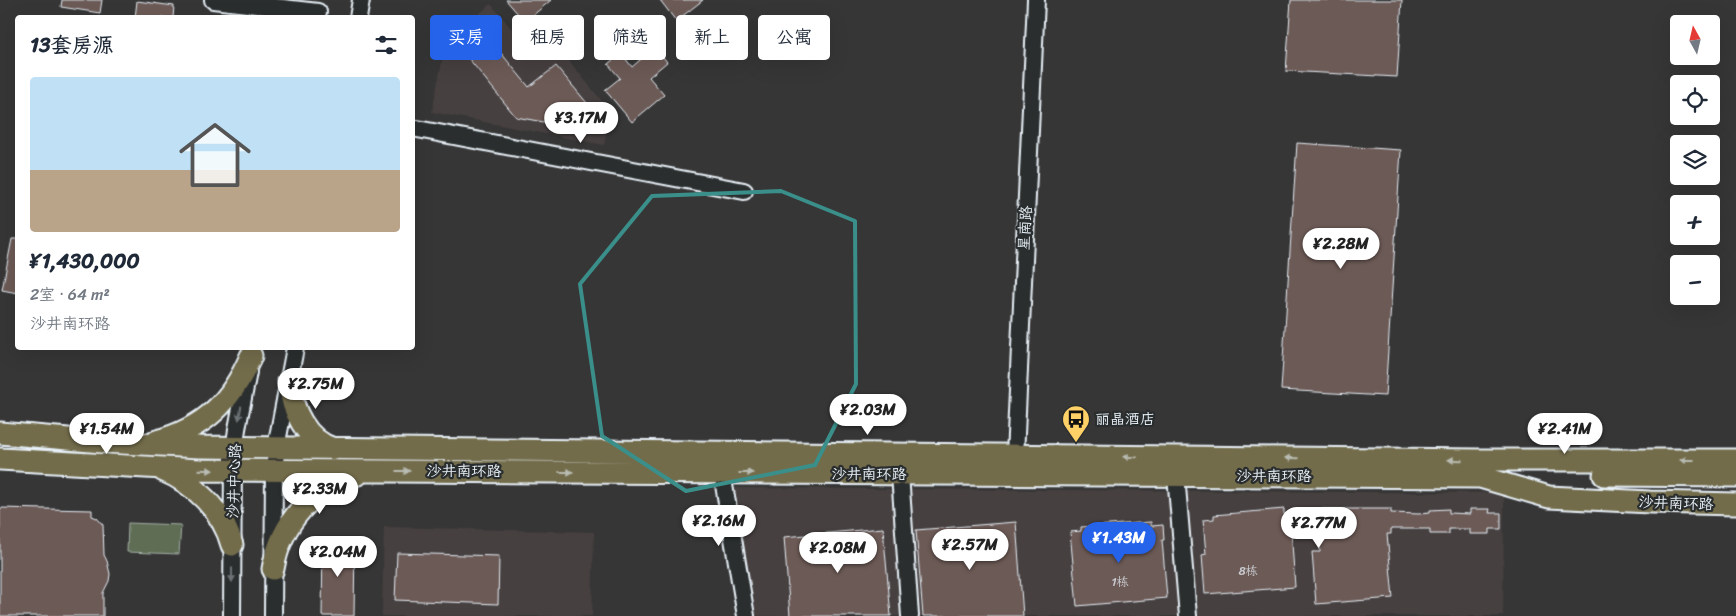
<!DOCTYPE html>
<html lang="zh">
<head>
<meta charset="utf-8">
<style>
	:root { --surface:#fff; --page:#f6f6f7; --text:#1f2937; --muted:#747a83; --line:#e0e1e3; --accent:#2563eb }
	body { margin:0; font-family:Sriracha,"LXGW WenKai TC",sans-serif; background:var(--page); color:var(--text); height:100vh; display:flex; flex-direction:column; font-size:19px; white-space:nowrap }
	* { box-sizing:border-box; margin:0 }
	p { font-size:16px; color:var(--muted) }
	.icon { flex:none; width:28px; height:28px; fill:none; stroke:currentColor; stroke-width:2; stroke-linecap:round; stroke-linejoin:round }
	.map { position:relative; flex:1; overflow:hidden }
	.sheet { position:absolute; left:15px; top:15px; width:400px; height:335px; display:flex; flex-direction:column; background:var(--surface); border-radius:5px; box-shadow:0 5px 20px #0002 }
	.sheet>* { flex:none }
	.banner { position:absolute; left:430px; top:15px; width:475px; height:45px; display:flex; gap:10px }
	.needle { width:32px; rotate:352deg }
	.controls { position:absolute; left:1670px; top:15px; display:grid; gap:10px }
	.controls a { display:grid; place-items:center; width:50px; height:50px; border-radius:5px; background:var(--surface); box-shadow:0 5px 20px #0002; font-size:25px }
	.price { position:absolute; translate:-50% -42px; padding:0 11px; border-radius:18px; background:#fff; color:#222; font-size:16px; line-height:32px; filter:drop-shadow(0 1px 2px #0008) }
	.price::after { content:''; position:absolute; left:50%; top:30px; width:15px; height:11px; margin-left:-8px; background:inherit; clip-path:polygon(0 0,100% 0,50% 100%) }
	.price.active { background:var(--accent); color:#fff }
	ul { padding:0; list-style:none }
	li { display:grid; align-content:center; gap:10px; height:265px; padding:0 15px }
	li+li { border-top:1px solid var(--line) }
	li span { display:grid; place-items:center; height:155px; border-radius:5px; color:#555 }
	li>.icon { margin-inline-start:auto }
	span .icon { width:90px; height:90px; fill:#fffc; stroke-width:1 }
	li b { font-size:21px }
	h2 { display:flex; justify-content:space-between; align-items:center; height:60px; padding:0 15px; font-size:21px }
	.tag { padding:0 18px; border-radius:5px; background:var(--surface); box-shadow:0 5px 20px #0002; font-size:18px; line-height:45px }
	.tag.active { background:var(--accent); color:#fff }
	.map>svg:first-child { display:block }
</style>
</head>
<body>
<div class="map">
<svg width="1736" height="616" viewBox="0 0 1736 616">
	<rect width="100%" height="100%" fill="#373636"/>
	<filter id="ink" filterUnits="userSpaceOnUse"><feTurbulence type="fractalNoise" baseFrequency=".02" numOctaves="2"/><feDisplacementMap in="SourceGraphic" scale="10" xChannelSelector="R" yChannelSelector="G"/><feConvolveMatrix kernelMatrix="1 2 1 2 8 2 1 2 1" color-interpolation-filters="sRGB"/></filter>
	<g filter="url(#ink)">
		<path fill="#474140" d="M491 4 528 49 547 34 610 111 604 145 432 112 446 41Z
			M733 488 1504 493 1503 616H754Z
			M384 527 594 532 592 616H382Z"/>
		<path fill="#5e6d55" stroke="#a3afa6" d="M128 523 181 525 179 554 127 552Z"/>
		<path fill="#6c5a57" stroke="#e8f1f8" d="M62 0H102L100 13 61 7Z
			M506 0H551L525 22Z
			M660 0H703L676 21Z
			M1291 0H1402L1397 77 1286 71Z
			M137 1 174 6 173 18H135Z
			M487 36 529 87 556 66 587 103 560 125 516 117 465 54Z
			M655 47 667 62 649 77 664 95 632 122 605 90 620 78 608 64 621 53 632 67Z
			M1297 143 1401 150 1385 396 1281 390Z
			M12 239H18V293L2 290Z
			M0 508 92 510V516L97 518 103 525 104 555 107 561 110 574 109 581 103 593V616H0Z
			M1284 509V514L1321 513V509H1391V513L1419 514 1430 513V510L1449 509V513L1470 514V509H1490L1489 513H1501V529H1490V534H1470V529H1449V534H1430V529H1391V534H1387L1393 598 1316 604 1312 552H1320V529H1291L1295 587 1205 594 1202 555 1206 554 1203 520 1214 519V515Z
			M1016 522 1023 616H923L916 530Z
			M1151 522V526L1163 525 1164 540H1162L1167 598 1077 606 1070 532 1081 531V527Z
			M883 528 891 616H790L784 537Z
			M323 539 355 540 354 616H322Z
			M397 553 499 556 498 604 395 600Z"/>
		<g fill="none" stroke-linecap="round" stroke-linejoin="round">
			<g stroke="#e8f1f8" stroke-width="20">
				<path id="minor" d="M213 0 318 12
					M358 18 361 0
					M412 128 744 191
					M1015 456 1036 0
					M722 473 746 616
					M900 474 910 616
					M1176 475 1188 616
					M232 616 233 459 237 429 248 372
					M273 616 274 470 278 437 295 348"/>
			</g>
			<g stroke="#e8f1f8" stroke-width="25">
				<path id="major" d="M289 381C291 409 306 441 334 449
					M0 433 102 442 199 447 1480 460H1736
					M157 441C205 428 232 401 251 356
					M0 459 200 470 1480 477 1549 497 1650 502 1736 504
					M162 470C194 483 223 511 232 545
					M1604 475 1736 476
					M273 569C281 522 313 487 358 474"/>
			</g>
			<use href="#minor" stroke="#2a2d2e" stroke-width="16"/>
			<use href="#major" stroke="#736c4b" stroke-width="21"/>
		</g>
		<defs><path id="oneway-solid" d="M-6-.8H1V-3.2L6.5 0L1 3.2V.8H-6Z" transform="scale(1.25)"/></defs>
		<g fill="#6c7275">
			<use href="#oneway-solid" transform="translate(240 413) rotate(100)"/>
			<use href="#oneway-solid" transform="translate(232 575) rotate(90)"/>
		</g>
		<g fill="#b9bcb3">
			<use href="#oneway-solid" transform="translate(1130 457) rotate(-179)"/>
			<use href="#oneway-solid" transform="translate(1292 458) rotate(-179)"/>
			<use href="#oneway-solid" transform="translate(1455 460) rotate(-179)"/>
			<use href="#oneway-solid" transform="translate(1687 460) rotate(180)"/>
			<use href="#oneway-solid" transform="translate(206 470) rotate(1)"/>
			<use href="#oneway-solid" transform="translate(403 471)"/>
			<use href="#oneway-solid" transform="translate(566 472)"/>
			<use href="#oneway-solid" transform="translate(746 473)"/>
		</g>
	</g>
	<path fill="none" stroke="#3a8f8a" stroke-width="4" stroke-linejoin="round" d="M781 191 855 221 856 384 815 465 686 491 602 436 580 284 652 196Z"/>
	<defs>
		<g id="bus-pin" transform="scale(1.4375)"><path d="M0 17L-7.5 6A9.5 9.5 0 1 1 7.5 6Z" fill="#ffd166" stroke="#2a2d2e"/><path d="M-5-6H5V4H4V6H2V4H-2V6H-4V4H-5ZM-3.5-4V0h7V-4ZM-3.5 1.2v1.5H-2V1.2ZM2 1.2v1.5H3.5V1.2Z" fill="#111"/></g>
	</defs>
	<g fill-rule="evenodd">
		<use href="#bus-pin" x="1076" y="419"/>
	</g>
	<g text-anchor="middle" stroke-width="4.5" stroke-linejoin="round" paint-order="stroke">
		<g font-size="12" fill="#c9cbd0">
			<text x="1248" y="575">8栋</text>
			<text x="1120" y="586">1栋</text>
		</g>
		<g font-size="15" fill="#e8f1f8" stroke="#2a2d2e">
			<text transform="translate(1025 228) rotate(-87)" y="5">星南路</text>
			<text x="464" y="476">沙井南环路</text>
			<text x="869" y="479">沙井南环路</text>
			<text x="1274" y="481">沙井南环路</text>
			<text transform="translate(234 481) rotate(-88)" y="5">沙井中心路</text>
			<text transform="translate(1676 503) rotate(2)" y="5">沙井南环路</text>
		</g>
		<g font-size="15" fill="#e8f1f8" stroke="#2a2d2e" text-anchor="start">
			<text x="1095" y="424">丽晶酒店</text>
		</g>
	</g>
</svg>
<div class="controls">
<a><svg class="needle" viewBox="-14 -14 28 28"><path d="M0-13l5 13h-10z" fill="#e53935"/><path d="M0 13l5-13h-10z" fill="#747a83"/></svg></a>
<a><svg class="icon" aria-label="locate" viewBox="0 0 24 24"><circle cx="12" cy="12" r="6"/><path d="M12 2v4M12 18v4M2 12h4M18 12h4"/></svg></a>
<a><svg class="icon" aria-label="layers" viewBox="0 0 24 24"><path d="M12 4l9 5-9 5-9-5zM3 14l9 5 9-5"/></svg></a>
<a>+</a>
<a>−</a>
</div>
<b class="price" style="left:581px;top:144px">¥3.17M</b>
<b class="price" style="left:1341px;top:270px">¥2.28M</b>
<b class="price" style="left:316px;top:410px">¥2.75M</b>
<b class="price" style="left:868px;top:436px">¥2.03M</b>
<b class="price" style="left:107px;top:455px">¥1.54M</b>
<b class="price" style="left:1565px;top:455px">¥2.41M</b>
<b class="price" style="left:320px;top:515px">¥2.33M</b>
<b class="price" style="left:719px;top:547px">¥2.16M</b>
<b class="price" style="left:1319px;top:549px">¥2.77M</b>
<b class="price active" style="left:1119px;top:564px">¥1.43M</b>
<b class="price" style="left:970px;top:571px">¥2.57M</b>
<b class="price" style="left:838px;top:574px">¥2.08M</b>
<b class="price" style="left:338px;top:578px">¥2.04M</b>
<div class="banner">
<a class="tag active">买房</a>
<a class="tag">租房</a>
<a class="tag">筛选</a>
<a class="tag">新上</a>
<a class="tag">公寓</a>
</div>
<section class="sheet">
<h2>13套房源<svg class="icon" aria-label="filters" viewBox="0 0 24 24"><path d="M4 7h16M4 17h16"/><circle cx="9" cy="7" r="2"/><circle cx="15" cy="17" r="2"/></svg></h2>
<ul>
<li><span style="background:linear-gradient(#bfe0f5 60%,#b9a48a 0)"><svg class="icon" aria-label="home" viewBox="0 0 24 24"><path d="M3 11l9-7 9 7M6 9v11h12V9"/></svg></span><div><b>¥1,430,000</b><p>2室 · 64 m²</p><p>沙井南环路</p></div></li>
</ul>
</section>
</div>
</body>
</html>
